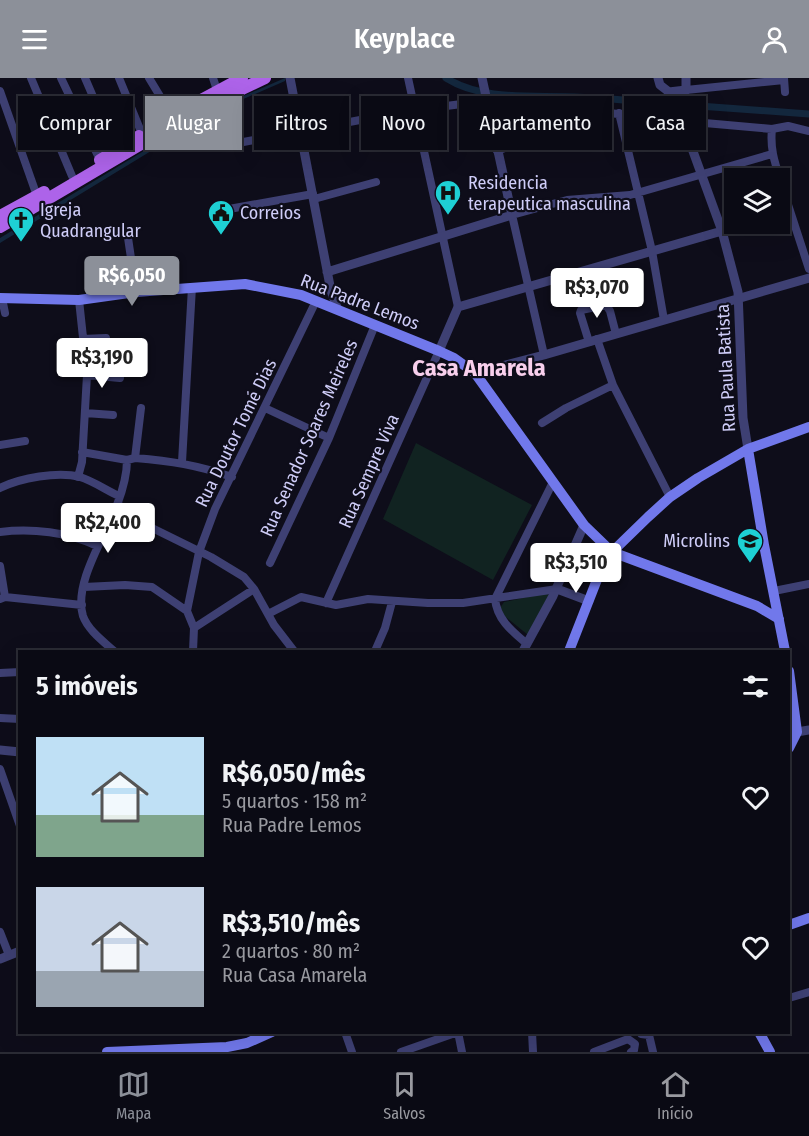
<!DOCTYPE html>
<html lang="pt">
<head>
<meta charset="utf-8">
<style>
	:root { --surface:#0a0a14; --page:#181822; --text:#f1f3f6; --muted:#999aa0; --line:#2a2b34; --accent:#8c9099 }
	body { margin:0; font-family:"Fira Sans Condensed",sans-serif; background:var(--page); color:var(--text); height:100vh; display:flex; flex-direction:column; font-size:22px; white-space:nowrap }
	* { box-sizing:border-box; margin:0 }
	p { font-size:20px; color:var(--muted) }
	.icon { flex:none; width:33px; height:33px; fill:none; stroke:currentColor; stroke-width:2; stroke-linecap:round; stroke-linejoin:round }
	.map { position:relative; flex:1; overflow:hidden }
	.sheet { position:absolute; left:18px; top:572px; width:772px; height:384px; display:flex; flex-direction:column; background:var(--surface); border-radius:0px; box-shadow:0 6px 24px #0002,0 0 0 2px var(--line) }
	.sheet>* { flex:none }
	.hud { position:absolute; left:18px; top:18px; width:774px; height:54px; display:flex; gap:12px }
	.fabs { position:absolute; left:724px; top:90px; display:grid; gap:12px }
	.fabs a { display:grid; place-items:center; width:66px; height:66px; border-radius:0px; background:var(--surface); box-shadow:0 6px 24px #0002,0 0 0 2px var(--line); font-size:30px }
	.price { position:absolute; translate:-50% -51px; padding:0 14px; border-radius:6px; background:#fff; color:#222; font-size:20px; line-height:39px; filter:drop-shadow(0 2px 3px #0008) }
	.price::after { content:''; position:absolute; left:50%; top:36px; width:18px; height:14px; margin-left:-9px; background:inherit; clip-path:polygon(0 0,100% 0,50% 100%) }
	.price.on { background:var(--accent); color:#fff }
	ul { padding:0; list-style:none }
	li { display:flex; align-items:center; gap:18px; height:150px; padding:0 18px }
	li span { display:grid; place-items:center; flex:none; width:168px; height:120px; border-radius:0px; color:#555 }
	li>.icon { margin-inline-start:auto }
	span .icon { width:72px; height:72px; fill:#fffc; stroke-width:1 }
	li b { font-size:26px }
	h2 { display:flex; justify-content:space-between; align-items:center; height:72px; padding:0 18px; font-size:26px }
	.pill { padding:0 21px; border-radius:0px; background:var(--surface); box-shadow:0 6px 24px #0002,0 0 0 2px var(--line); font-size:21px; line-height:54px }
	.pill.on { background:var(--accent); color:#fff }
	header { display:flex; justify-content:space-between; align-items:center; height:78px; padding:0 18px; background:var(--accent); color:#fff; font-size:27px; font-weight:600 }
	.tab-bar { display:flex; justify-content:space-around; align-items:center; height:84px; border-top:2px solid var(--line); background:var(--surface); font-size:16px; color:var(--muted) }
	.tab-bar a { display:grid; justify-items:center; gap:3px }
	.tab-bar .on { color:var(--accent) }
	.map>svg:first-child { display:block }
</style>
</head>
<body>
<header><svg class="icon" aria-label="menu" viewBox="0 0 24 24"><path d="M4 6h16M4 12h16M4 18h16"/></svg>Keyplace<svg class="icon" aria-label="person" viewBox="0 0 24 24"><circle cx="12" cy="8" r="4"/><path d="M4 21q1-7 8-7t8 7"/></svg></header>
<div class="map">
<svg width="809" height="974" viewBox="0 0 809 974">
	<rect width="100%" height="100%" fill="#0e0d1a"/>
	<path fill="#112321" d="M416 365 532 427 493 502 383 441Z
		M546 515 549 517 528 557 502 536 500 530 504 524Z"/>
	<path fill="#13273d" d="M285 0V3L225 29 197 45 0 165V160L185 48 225 26Z"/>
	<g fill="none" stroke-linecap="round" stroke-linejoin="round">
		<path stroke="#13273d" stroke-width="7" d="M446 0C482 23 533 17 574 19 604 20 633 23 663 25
			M699 28 809 36"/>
		<path stroke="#3e4073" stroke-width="8" d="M31 0 72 98
			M61 0 100 82
			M85 0 116 72
			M119 0 142 56
			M149 0 172 38
			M213 0 217 12
			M408 0 458 229
			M784 0 785 14
			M686 12 784 2
			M0 13 37 118
			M415 32 485 23 524 24 565 27 600 34 682 43 772 51 788 48 809 53
			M619 35 652 173 664 242
			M203 48C208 57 211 68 222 68L376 39
			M772 51C770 69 774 83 780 100
			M497 73 598 34
			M780 102 809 191
			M314 121 376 104
			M229 131 313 116
			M780 135 789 132
			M127 153 136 214
			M722 153 746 146
			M2 220 5 235
			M83 261 106 260
			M597 261 613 307 670 419
			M589 264 580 235 581 232 606 227 610 233 616 256
			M544 277 512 137 567 122 630 117 772 76
			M87 297 120 300
			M265 330 329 360
			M85 335 113 337
			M542 345 566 330 613 307
			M0 367 25 363
			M82 374 127 382 135 380C171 383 197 387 232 399
			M135 380 141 330
			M182 384 192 209
			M78 399 82 384 87 297 79 222
			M0 410C20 400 58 393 80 399 93 403 106 412 119 418
			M118 426 131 438 146 447 211 479 244 499 254 511 274 547 294 573
			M0 454C31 450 69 454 97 468
			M270 485 329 360 375 247
			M0 488 5 519
			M84 509 125 507 152 509 187 533
			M774 513 809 506
			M0 521 5 519 82 527
			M326 525 439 273
			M268 536 301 519 336 527 368 521 428 525H463L557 511
			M194 550 254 511
			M527 566C513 554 497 542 495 521L553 404
			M114 573C103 563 88 552 83 538 73 505 106 457 117 427 122 414 127 396 127 382
			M193 573 194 550 187 533 199 474 215 431 316 223
			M375 573 385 550 392 524
			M0 595 20 594
			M0 640 20 641
			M0 691 20 748
			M0 854 9 877
			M789 920 809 914
			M345 954 352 974
			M532 954 533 974
			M640 954 641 956 649 957 653 974
			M401 974 458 954 462 974
			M594 974 628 961 635 966 634 972 631 974"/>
		<path stroke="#3e4073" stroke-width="9" d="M290 0 331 213 338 232
			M658 0 660 7 669 14 686 12V0
			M686 12 680 21 682 43 722 153 738 214 743 340 748 371
			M327 194 512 137 482 0
			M439 273 458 229 722 153
			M475 295 544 277 809 200
			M557 511 589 523
			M523 573 553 518 584 447
			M797 654 809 652
			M0 672 20 674
			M0 881 20 873"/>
		<path stroke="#7178eb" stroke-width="10" d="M0 220 79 222 136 214 245 206 301 217 439 273 454 280 475 295 584 447 612 474 757 528 779 541
			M748 371 764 467 785 573
			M569 573 600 494 612 474 648 439 670 419 698 400 748 371 809 349
			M789 593 797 654 789 670
			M789 847 809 840
			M759 954 770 974
			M107 974 227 969 247 965 272 954"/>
		<path stroke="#ad63e9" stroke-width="12" d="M188 29 242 0
			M100 82 139 58
			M0 138 44 114
			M0 149 202 30 265 0"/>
	</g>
	<defs>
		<g id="hospital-pin" transform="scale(1.35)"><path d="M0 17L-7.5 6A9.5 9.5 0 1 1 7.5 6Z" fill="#1ed0d4" stroke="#0e0d1a"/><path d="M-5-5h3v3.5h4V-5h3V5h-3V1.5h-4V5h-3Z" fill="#111"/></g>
		<g id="civic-pin" transform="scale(1.35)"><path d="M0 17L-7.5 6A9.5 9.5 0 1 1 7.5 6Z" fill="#1ed0d4" stroke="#0e0d1a"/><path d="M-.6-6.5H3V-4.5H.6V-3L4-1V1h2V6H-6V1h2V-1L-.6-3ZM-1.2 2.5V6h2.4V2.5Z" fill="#111"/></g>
		<g id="church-pin" transform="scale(1.35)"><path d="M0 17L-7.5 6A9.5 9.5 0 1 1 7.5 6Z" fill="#1ed0d4" stroke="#0e0d1a"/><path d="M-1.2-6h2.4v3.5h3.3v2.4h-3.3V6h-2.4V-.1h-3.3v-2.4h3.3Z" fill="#111"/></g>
		<g id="school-pin" transform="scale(1.35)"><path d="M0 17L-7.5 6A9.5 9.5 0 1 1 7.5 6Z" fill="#1ed0d4" stroke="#0e0d1a"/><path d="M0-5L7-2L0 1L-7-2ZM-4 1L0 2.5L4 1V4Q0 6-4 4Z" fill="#111"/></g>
	</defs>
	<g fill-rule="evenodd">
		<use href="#hospital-pin" x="448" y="115"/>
		<use href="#civic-pin" x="221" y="135"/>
		<use href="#church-pin" x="21" y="142"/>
		<use href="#school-pin" x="750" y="463"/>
	</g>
	<g text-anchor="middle" stroke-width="4.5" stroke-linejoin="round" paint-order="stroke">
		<g font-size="18" fill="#cfcdf8" stroke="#0e0d1a" text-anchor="start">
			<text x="468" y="111">Residencia<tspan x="468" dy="21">terapeutica masculina</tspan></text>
			<text x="40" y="138">Igreja<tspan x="40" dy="21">Quadrangular</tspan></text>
			<text x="240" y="141">Correios</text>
			<text x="730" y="469" text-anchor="end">Microlins</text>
		</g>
		<g font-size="18" fill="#cfcdf8" stroke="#0e0d1a">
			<text transform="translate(360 224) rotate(21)" y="6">Rua Padre Lemos</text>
			<text transform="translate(726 290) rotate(-93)" y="6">Rua Paula Batista</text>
			<text transform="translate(236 355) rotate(-64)" y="6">Rua Doutor Tomé Dias</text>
			<text transform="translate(309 360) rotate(-66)" y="6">Rua Senador Soares Meireles</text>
			<text transform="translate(369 393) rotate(-66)" y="6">Rua Sempre Viva</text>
		</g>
		<g font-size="24" font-weight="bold" fill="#f8cfec" stroke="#0e0d1a">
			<text x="479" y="298">Casa Amarela</text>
		</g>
	</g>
</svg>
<div class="fabs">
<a><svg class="icon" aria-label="layers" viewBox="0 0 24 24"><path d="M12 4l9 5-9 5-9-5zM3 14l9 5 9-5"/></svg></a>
</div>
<b class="price on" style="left:132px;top:229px">R$6,050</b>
<b class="price" style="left:597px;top:241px">R$3,070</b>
<b class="price" style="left:102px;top:311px">R$3,190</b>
<b class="price" style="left:108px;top:476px">R$2,400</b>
<b class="price" style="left:576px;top:516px">R$3,510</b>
<div class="hud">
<a class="pill">Comprar</a>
<a class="pill on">Alugar</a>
<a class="pill">Filtros</a>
<a class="pill">Novo</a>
<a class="pill">Apartamento</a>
<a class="pill">Casa</a>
</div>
<section class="sheet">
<h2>5 imóveis<svg class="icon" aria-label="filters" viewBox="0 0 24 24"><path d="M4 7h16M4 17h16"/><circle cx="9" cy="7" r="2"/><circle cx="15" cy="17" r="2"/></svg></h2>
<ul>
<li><span style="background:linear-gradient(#bfe0f5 65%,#7fa58c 0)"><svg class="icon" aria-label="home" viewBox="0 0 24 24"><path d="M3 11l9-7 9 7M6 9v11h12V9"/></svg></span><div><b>R$6,050/mês</b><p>5 quartos · 158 m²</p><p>Rua Padre Lemos</p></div><svg class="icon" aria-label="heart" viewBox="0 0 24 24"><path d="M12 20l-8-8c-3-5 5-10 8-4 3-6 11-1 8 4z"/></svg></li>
<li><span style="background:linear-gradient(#c9d6e8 70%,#9aa5b1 0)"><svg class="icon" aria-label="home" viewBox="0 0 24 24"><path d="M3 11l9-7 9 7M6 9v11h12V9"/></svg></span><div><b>R$3,510/mês</b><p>2 quartos · 80 m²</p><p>Rua Casa Amarela</p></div><svg class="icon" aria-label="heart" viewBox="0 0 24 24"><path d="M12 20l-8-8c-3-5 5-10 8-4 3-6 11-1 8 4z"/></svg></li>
</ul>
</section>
</div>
<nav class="tab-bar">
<a class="on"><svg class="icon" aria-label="map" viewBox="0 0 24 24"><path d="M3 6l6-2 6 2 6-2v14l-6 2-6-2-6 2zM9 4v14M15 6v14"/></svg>Mapa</a>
<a><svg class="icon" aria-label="saved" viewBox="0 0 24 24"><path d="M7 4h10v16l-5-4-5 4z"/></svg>Salvos</a>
<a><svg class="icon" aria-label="home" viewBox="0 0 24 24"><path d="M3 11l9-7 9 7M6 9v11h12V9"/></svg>Início</a>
</nav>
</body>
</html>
